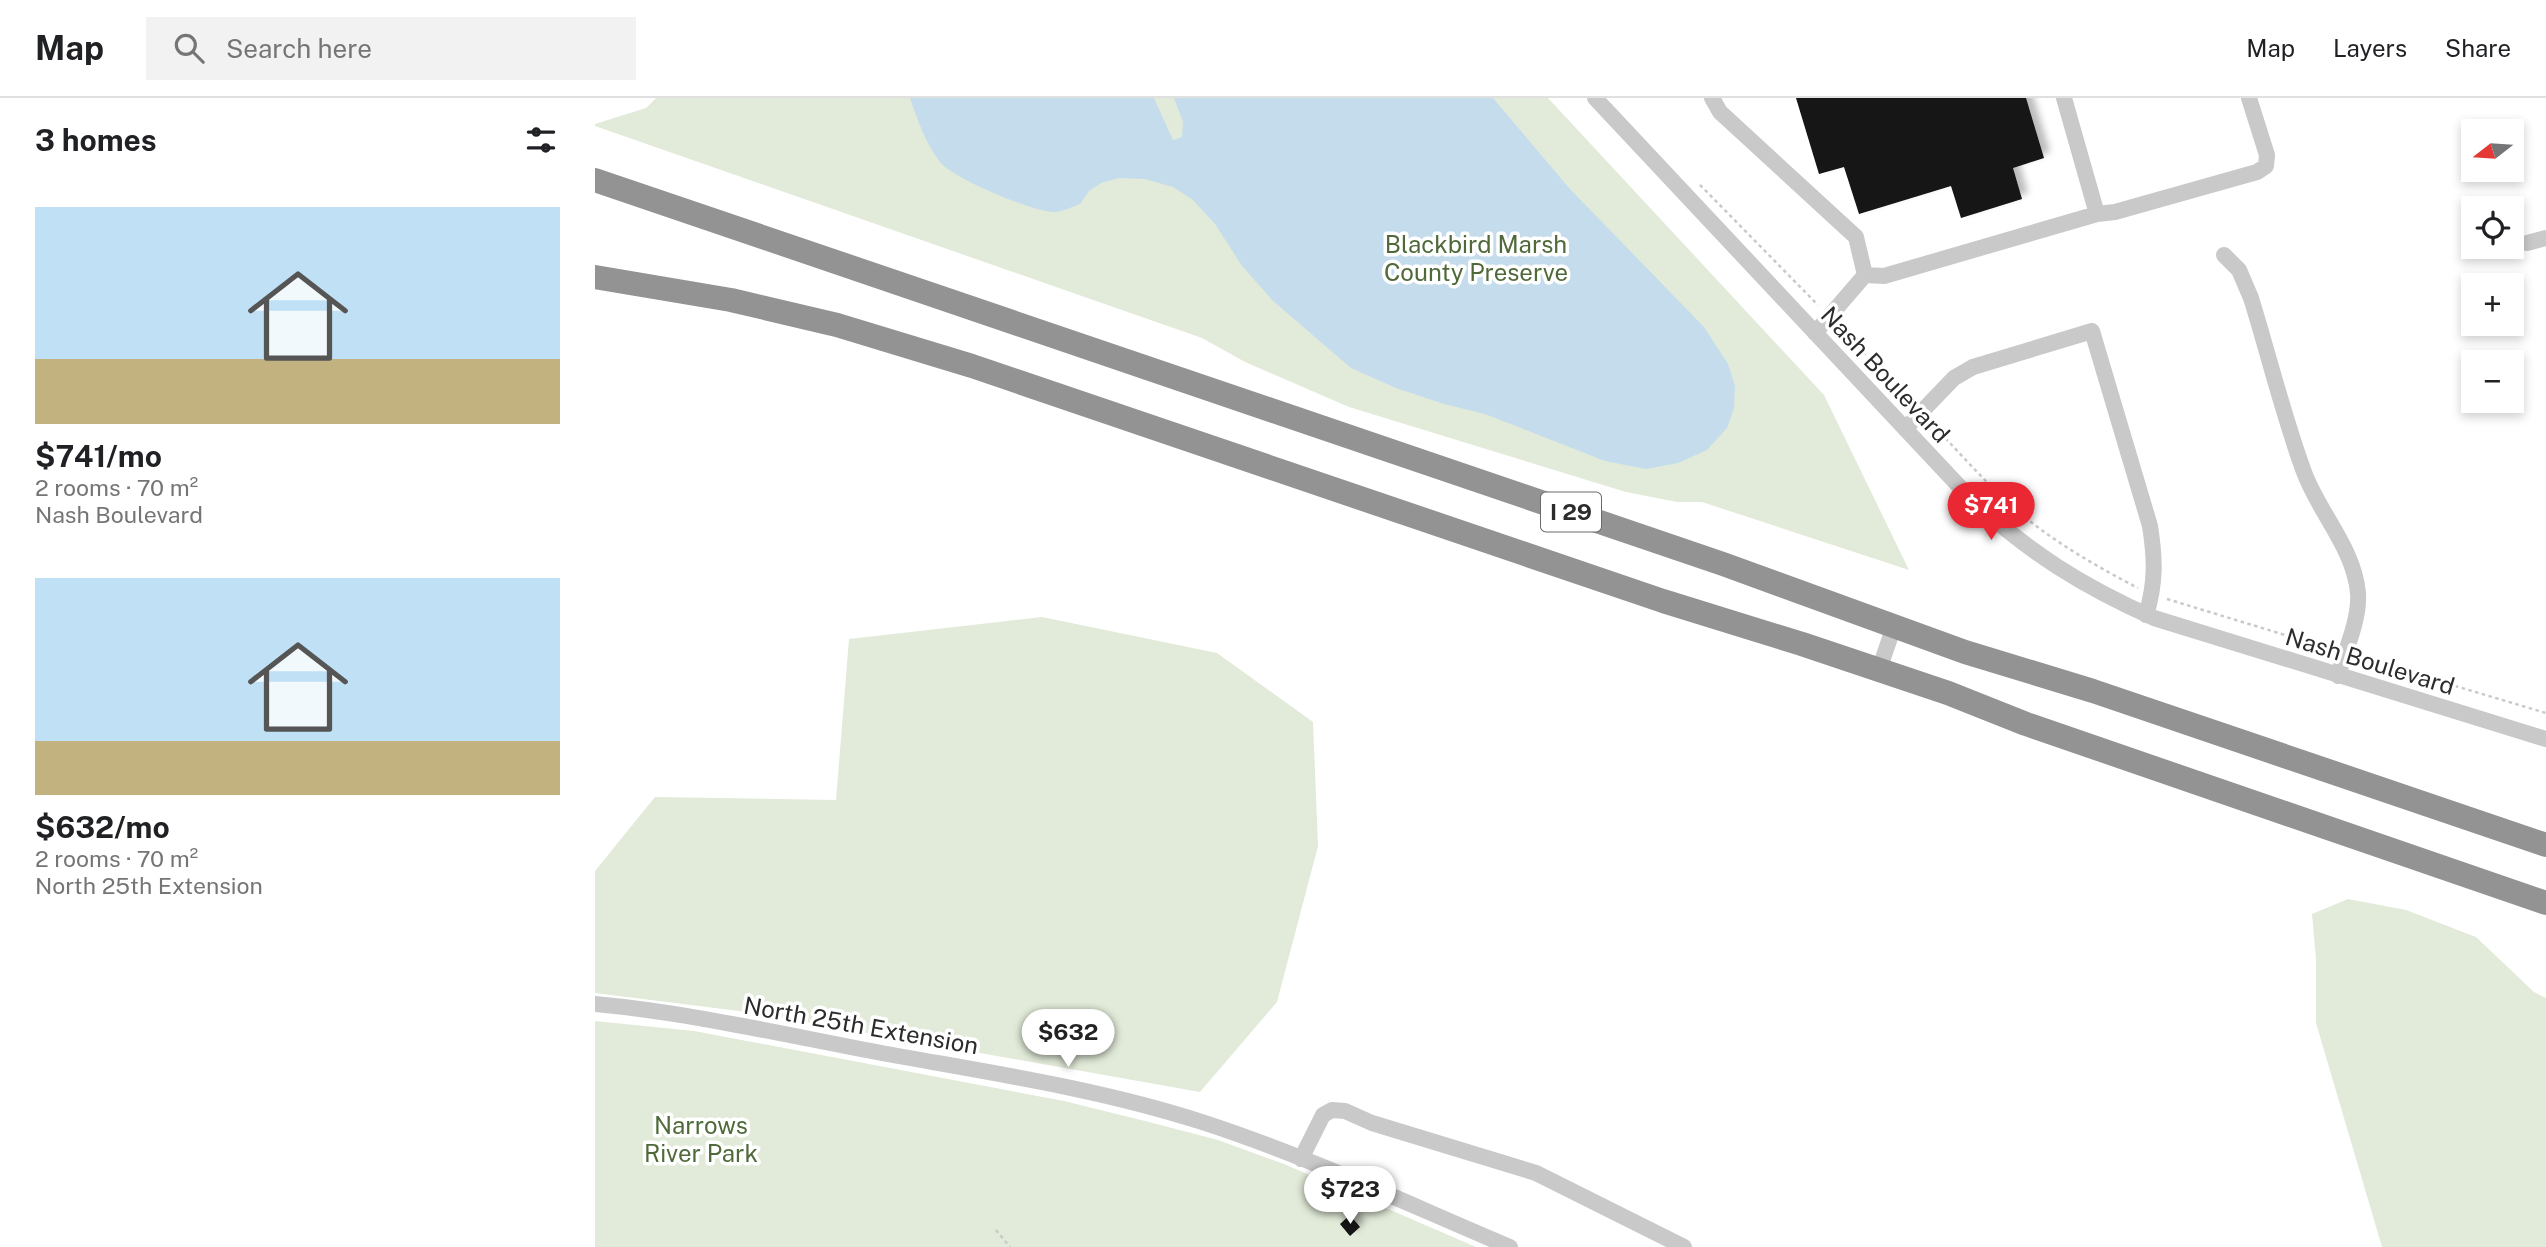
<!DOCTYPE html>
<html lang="en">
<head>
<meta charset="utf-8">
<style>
	:root { --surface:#fff; --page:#f2f2f2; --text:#202124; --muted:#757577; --line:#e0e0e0; --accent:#ea2834 }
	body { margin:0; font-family:"Public Sans",sans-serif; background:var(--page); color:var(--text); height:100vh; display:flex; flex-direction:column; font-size:26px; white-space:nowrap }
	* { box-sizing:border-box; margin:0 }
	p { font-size:23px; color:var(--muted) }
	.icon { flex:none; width:38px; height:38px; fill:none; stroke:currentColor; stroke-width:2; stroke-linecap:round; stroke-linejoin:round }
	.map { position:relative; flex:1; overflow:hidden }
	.sheet { display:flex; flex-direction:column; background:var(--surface); width:595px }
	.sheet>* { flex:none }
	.needle { width:46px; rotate:253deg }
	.buttons { position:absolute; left:1866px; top:21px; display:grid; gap:14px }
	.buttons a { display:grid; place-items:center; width:63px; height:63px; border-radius:0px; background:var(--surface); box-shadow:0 4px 10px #0003; font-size:35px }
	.price { position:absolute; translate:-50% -60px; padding:0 16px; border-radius:24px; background:#fff; color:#222; font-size:23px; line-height:46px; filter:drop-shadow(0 2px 4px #0008) }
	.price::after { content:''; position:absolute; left:50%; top:42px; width:21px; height:16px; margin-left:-10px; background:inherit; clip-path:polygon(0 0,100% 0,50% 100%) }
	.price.on { background:var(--accent); color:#fff }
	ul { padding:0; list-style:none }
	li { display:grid; align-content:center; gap:14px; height:371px; padding:0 35px }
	li span { display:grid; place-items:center; height:217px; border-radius:0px; color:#555 }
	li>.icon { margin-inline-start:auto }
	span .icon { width:126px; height:126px; fill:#fffc; stroke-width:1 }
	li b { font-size:30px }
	h2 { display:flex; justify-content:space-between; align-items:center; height:84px; padding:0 35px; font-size:30px }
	header { display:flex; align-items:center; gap:42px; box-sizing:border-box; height:98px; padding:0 35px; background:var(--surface); border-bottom:2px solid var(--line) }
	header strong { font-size:33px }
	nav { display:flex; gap:38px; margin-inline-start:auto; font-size:24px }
	.search { width:490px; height:63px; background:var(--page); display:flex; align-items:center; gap:18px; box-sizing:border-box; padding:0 24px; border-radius:0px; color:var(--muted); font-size:26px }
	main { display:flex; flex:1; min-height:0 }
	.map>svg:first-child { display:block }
</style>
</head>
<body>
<header>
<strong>Map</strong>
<div class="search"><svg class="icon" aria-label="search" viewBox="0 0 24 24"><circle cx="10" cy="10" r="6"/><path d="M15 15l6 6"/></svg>Search here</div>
<nav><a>Map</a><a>Layers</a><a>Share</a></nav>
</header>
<main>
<section class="sheet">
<h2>3 homes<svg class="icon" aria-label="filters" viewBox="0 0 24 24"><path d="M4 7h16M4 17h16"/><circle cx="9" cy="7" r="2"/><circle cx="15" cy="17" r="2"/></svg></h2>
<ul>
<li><span style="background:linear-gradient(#bfe0f5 70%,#c2b280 0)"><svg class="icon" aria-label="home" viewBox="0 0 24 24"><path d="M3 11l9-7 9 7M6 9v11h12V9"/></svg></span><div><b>$741/mo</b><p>2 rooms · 70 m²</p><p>Nash Boulevard</p></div></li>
<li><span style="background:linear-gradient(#bfe0f5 75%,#c2b280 0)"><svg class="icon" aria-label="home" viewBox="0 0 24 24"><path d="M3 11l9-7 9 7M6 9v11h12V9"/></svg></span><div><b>$632/mo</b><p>2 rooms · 70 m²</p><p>North 25th Extension</p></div></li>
</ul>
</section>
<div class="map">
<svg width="1951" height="1149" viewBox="0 0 1951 1149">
	<defs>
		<filter id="shadow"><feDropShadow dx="6" dy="-6" stdDeviation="3.5" flood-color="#0004"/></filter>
	</defs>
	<rect width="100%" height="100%" fill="#fff"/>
	<path fill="#e2ebd9" d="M61 0H953L1229 297 1314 472 1107 404H1082L1031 394 754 309 650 264 607 240 0 28V26L51 10Z
		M447 519 622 555 718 624 723 748 682 904 605 994 160 915 0 895V773L60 699 241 702 254 541Z
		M1753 801 1811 812 1881 839 1939 894 1951 900V1149H1787L1721 925V862L1717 816Z
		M0 923 99 933 469 1003 554 1024 623 1042 689 1066 881 1149H0Z"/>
	<path fill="#c4dcec" d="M315 0H559L578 42 587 39 588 24 579 0H898L974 90 1109 229 1133 266 1140 288 1139 310 1132 330 1112 352 1083 365 1051 371 1010 363 890 316 849 306 801 290 756 270 678 203 647 168 620 126 598 102 578 89 550 81 524 80 506 85 494 93 485 106C477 109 467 114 459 114 436 113 359 81 345 64 331 46 322 21 315 0Z"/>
	<path fill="#131313" filter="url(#shadow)" d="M1201 0H1431L1449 60 1418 70 1427 101 1366 120 1356 88 1264 116 1249 69 1224 76Z
		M755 1117 765 1129 755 1138 745 1126Z"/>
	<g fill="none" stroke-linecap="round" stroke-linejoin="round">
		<path stroke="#c9c9c9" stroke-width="2.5" stroke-dasharray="3.5 3.5" stroke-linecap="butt" d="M1105 87 1223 207
			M1244 229 1315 303
			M1336 325C1360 350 1383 376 1408 400 1447 437 1495 465 1543 490
			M1572 501 1736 551
			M1766 560 1951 615
			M401 1132 415 1149"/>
		<path stroke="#c9c9c9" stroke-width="16" d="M1000 0 1377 402C1435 455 1487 488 1559 520L1951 641
			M1117 0 1125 14 1261 139 1270 177
			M1502 116 1520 114 1662 74 1671 68 1672 57 1654 0
			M1932 145 1951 140
			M1629 157 1644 172 1656 200C1674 258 1688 317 1709 374 1724 415 1759 450 1763 495 1765 521 1750 553 1743 578
			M1220 235 1270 177 1289 178 1502 116 1469 0
			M1310 331 1359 280 1378 269 1497 233 1555 428C1560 460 1561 485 1551 517
			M1284 572 1299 528
			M0 906C98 915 195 938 292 956 397 975 505 991 607 1024 712 1058 813 1106 915 1149
			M706 1061 728 1017 737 1012 750 1013 777 1025 941 1075 1089 1149"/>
		<path stroke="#939393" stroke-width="24" d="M0 82 1128 466 1370 554 1498 593 1951 747
			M0 179 136 202 242 227 377 268 1068 503 1207 546 1353 595 1431 626 1951 805"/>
	</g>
	<g text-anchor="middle" stroke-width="7" stroke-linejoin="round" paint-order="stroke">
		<rect fill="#fff" stroke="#6b6b6b" stroke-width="2" x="946" y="394.5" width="60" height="39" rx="5"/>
		<g font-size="23" font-weight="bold" fill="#2c2c2c">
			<text x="976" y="422">I 29</text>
		</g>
		<g font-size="24" fill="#4f6939" stroke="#fff">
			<text x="881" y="155">Blackbird Marsh<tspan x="881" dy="28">County Preserve</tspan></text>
			<text x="106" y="1036">Narrows<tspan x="106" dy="28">River Park</tspan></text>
		</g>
		<g font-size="24" fill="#2c2c2c" stroke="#fff">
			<text transform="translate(1290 277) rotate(47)" y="8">Nash Boulevard</text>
			<text transform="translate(1775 564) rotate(17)" y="8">Nash Boulevard</text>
			<text transform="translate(266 928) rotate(10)" y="8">North 25th Extension</text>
		</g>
	</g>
</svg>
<div class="buttons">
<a><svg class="needle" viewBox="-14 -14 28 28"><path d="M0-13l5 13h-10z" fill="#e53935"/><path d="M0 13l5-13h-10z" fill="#757577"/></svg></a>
<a><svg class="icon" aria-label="locate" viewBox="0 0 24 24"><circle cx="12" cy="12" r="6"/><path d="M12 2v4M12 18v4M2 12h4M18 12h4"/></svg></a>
<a>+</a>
<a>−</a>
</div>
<b class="price on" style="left:1396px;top:444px">$741</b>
<b class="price" style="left:473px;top:971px">$632</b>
<b class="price" style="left:755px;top:1128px">$723</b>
</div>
</main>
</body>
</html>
